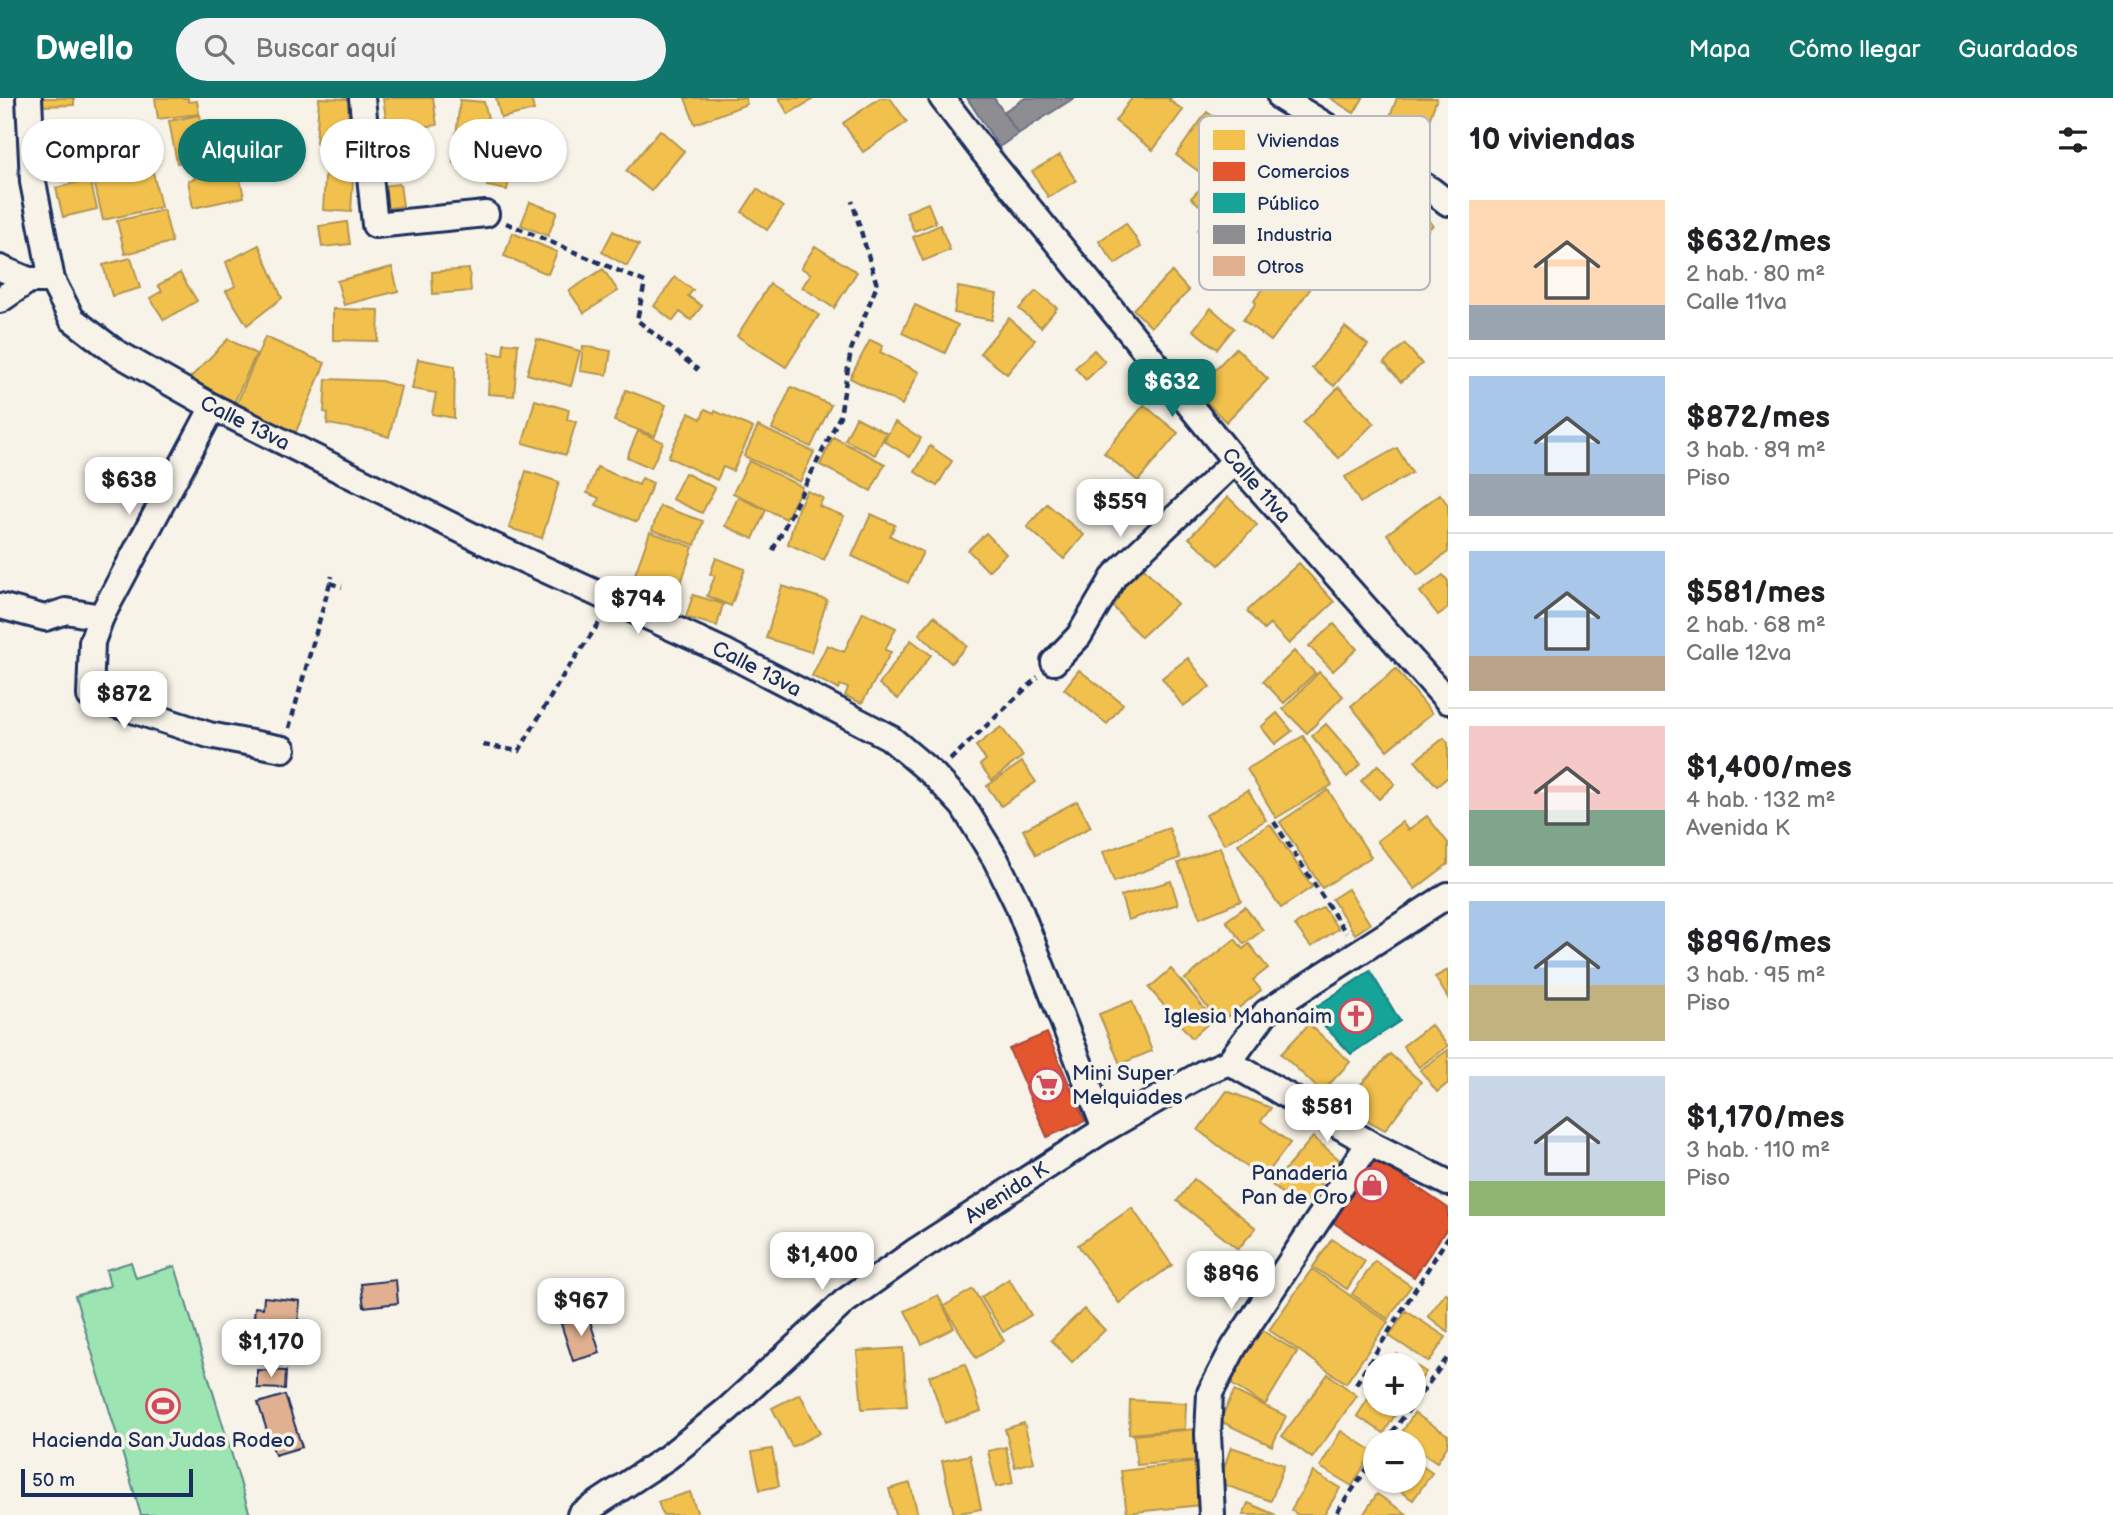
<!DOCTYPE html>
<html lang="es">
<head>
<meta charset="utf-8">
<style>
	:root { --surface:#fff; --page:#f2f2f2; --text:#202124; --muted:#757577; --line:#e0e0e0; --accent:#0f766e }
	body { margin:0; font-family:"Balsamiq Sans",sans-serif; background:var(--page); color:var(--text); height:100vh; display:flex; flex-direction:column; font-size:26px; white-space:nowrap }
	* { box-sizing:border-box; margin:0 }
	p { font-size:23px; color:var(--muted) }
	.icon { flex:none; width:38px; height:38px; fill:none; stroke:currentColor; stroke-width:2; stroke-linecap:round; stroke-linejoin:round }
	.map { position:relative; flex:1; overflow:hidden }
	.details { display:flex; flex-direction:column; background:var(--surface); width:665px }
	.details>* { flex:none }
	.hud { position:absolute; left:21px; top:21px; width:665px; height:63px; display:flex; gap:14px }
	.fabs { position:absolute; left:1363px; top:1255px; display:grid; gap:14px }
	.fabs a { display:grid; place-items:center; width:63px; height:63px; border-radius:50%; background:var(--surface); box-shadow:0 2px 5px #0004; font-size:35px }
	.scale { position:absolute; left:21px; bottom:18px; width:172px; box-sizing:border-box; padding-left:7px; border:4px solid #1b2f5e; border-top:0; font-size:19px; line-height:24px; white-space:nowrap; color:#1b2f5e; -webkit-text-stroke:5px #f7f3e8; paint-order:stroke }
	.price { position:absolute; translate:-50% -60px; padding:0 16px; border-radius:14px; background:#fff; color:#222; font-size:23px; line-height:46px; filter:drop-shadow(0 2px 4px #0008) }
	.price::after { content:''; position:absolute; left:50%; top:42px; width:21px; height:16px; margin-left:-10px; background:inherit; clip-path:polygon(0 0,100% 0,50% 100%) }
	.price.current { background:var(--accent); color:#fff }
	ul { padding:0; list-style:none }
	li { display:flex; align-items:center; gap:21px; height:175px; padding:0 21px }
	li+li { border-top:2px solid var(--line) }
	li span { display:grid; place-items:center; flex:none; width:196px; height:140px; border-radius:0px; color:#555 }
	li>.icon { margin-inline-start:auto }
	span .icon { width:84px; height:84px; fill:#fffc; stroke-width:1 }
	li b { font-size:30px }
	h2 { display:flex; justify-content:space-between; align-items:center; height:84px; padding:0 21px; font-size:30px }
	.pill { padding:0 24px; border-radius:32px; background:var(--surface); box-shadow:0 2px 5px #0004; font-size:24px; line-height:63px }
	.pill.current { background:var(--accent); color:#fff }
	header { display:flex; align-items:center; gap:42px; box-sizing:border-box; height:98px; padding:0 35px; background:var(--accent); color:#fff }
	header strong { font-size:33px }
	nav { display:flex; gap:38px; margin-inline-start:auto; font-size:24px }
	.search { width:490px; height:63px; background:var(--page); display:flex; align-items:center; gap:18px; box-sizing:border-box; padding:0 24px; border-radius:38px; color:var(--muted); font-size:26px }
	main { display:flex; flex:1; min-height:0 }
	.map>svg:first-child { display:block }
</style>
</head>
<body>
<header>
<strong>Dwello</strong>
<div class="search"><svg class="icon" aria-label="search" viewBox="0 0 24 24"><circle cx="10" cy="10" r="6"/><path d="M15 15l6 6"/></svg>Buscar aquí</div>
<nav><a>Mapa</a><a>Cómo llegar</a><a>Guardados</a></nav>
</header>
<main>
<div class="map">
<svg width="1448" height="1417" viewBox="0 0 1448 1417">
	<rect width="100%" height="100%" fill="#f7f3e8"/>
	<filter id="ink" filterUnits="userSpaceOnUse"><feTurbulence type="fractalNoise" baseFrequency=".0143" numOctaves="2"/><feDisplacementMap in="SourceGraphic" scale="14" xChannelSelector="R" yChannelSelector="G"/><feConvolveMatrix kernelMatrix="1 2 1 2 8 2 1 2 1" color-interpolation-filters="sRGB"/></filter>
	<g filter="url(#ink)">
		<path fill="#9ce4b2" stroke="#5c8a88" stroke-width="2" d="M131 1164 136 1180 175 1168 250 1417H141L75 1198 110 1188 106 1172Z"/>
		<path fill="#f2c14e" stroke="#b29553" stroke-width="2" d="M40 0H74V7L40 8Z
			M155 0H188V4L197 3 199 16 158 21Z
			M319 0 349 1 346 47 316 45Z
			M383 0H433L437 27 388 34Z
			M496 0H531L534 12 501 20Z
			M685 0H745L747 6 695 26Z
			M779 0H815L788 16Z
			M880 0H890L907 24 863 54 843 25Z
			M1132 0H1171L1169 2 1183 12 1153 52 1115 23Z
			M1330 0H1363L1354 15Z
			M1397 0H1437L1419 51 1383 37Z
			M460 2 484 4 490 28 486 69 453 65Z
			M1207 14 1235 34 1204 77 1176 57Z
			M200 17 208 59 177 65 169 23Z
			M660 32 684 53 651 93 626 73Z
			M109 35 113 65 59 72 55 43Z
			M1249 41 1282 70 1246 115 1224 98 1209 115 1191 100Z
			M327 48 355 50 351 114 323 112Z
			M494 55 514 59 507 92 487 88Z
			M1060 57 1076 83 1048 99 1032 73Z
			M235 58 244 99 193 110 188 82 195 81 192 67Z
			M152 70 161 109 103 122 94 83Z
			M90 81 97 111 63 119 56 90Z
			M400 86 403 108 382 111 379 88Z
			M757 91 783 109 767 132 742 114Z
			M530 104 557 114 548 138 521 127Z
			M1221 104 1250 127 1227 156 1198 132Z
			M928 105 936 125 914 133 906 114Z
			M1413 107 1433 127 1398 162 1378 142Z
			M164 112 172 144 125 156 117 123Z
			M347 124 350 146 322 149 319 128Z
			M1126 125 1141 149 1115 166 1099 143Z
			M940 127 950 152 923 163 913 139Z
			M613 133 639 147 627 168 602 154Z
			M513 135 557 154 548 176 504 158Z
			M259 147 282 200 247 227 226 193 235 188 226 164Z
			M815 148 857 174 834 210 802 189 811 176 801 170Z
			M1292 151 1323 174 1271 243 1243 222 1256 205 1254 203Z
			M131 160 140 190 112 198 103 167Z
			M392 169 398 193 344 207 337 183Z
			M469 171 471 193 433 196 432 174Z
			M603 171 618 193 584 215 569 193Z
			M1172 174 1189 193 1151 229 1133 211Z
			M180 175 197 203 164 222 150 200 162 193 158 187Z
			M675 179 693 192 688 198 702 208 691 222 680 214 673 223 654 208Z
			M770 186 819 217 786 269 737 238Z
			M958 189 997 196 992 222 954 215Z
			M1036 193 1057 210 1041 229 1019 211Z
			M915 207 958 227 945 255 902 235Z
			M1211 210 1234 230 1217 251 1193 232Z
			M333 211 379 212 378 243 333 242Z
			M1009 220 1035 242 1007 276 980 255Z
			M1345 229 1368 247 1334 288 1312 270Z
			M265 239 325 265 295 336 235 310Z
			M228 241 256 256 233 307 190 280Z
			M537 241 580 253 571 288 527 276Z
			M870 242 883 248 880 254 919 274 902 307 850 280Z
			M504 245 518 246 514 298 488 296 490 255 503 257Z
			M1405 246 1422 266 1401 284 1384 264Z
			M583 248 611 253 607 277 580 273Z
			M1236 250 1268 281 1226 324 1195 292Z
			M1094 252 1105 264 1086 282 1075 270Z
			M418 261 455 268 454 320 432 316 436 295 412 291Z
			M326 281 381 283 401 289 389 339 370 333 327 326 328 315 324 314Z
			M791 289 831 307 811 349 772 331Z
			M1339 289 1374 325 1339 360 1303 325Z
			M626 292 666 307 655 338 614 323Z
			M535 302 569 312 567 321 576 324 566 357 523 345Z
			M1144 307 1178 335 1138 383 1104 355Z
			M705 311 714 315 715 313 753 330 733 373 723 369 717 382 668 359 689 315 701 321Z
			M856 319 886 335 875 357 845 342Z
			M895 324 921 340 910 359 884 343Z
			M758 328 814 354 800 384 744 358Z
			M638 333 663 344 651 370 627 359Z
			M833 339 885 366 871 393 820 367Z
			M930 348 952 363 937 388 915 374Z
			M1397 350 1412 375 1360 405 1345 379Z
			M749 363 802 389 786 421 733 395Z
			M597 369 639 387 642 380 653 385 637 424 596 407 599 400 587 395Z
			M526 373 559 384 542 440 509 430Z
			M685 375 715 390 702 415 672 401Z
			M807 393 823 400 819 408 844 418 824 462 788 446 798 410Z
			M1440 396 1448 407V454L1418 477 1387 436Z
			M738 399 766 412 753 441 725 428Z
			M1228 399 1257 427 1219 467 1189 440Z
			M1047 406 1084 437 1064 461 1027 429Z
			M660 408 703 423 695 447 652 432Z
			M871 416 895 427 890 438 923 454 908 485 852 458Z
			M650 434 693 449 676 500 632 485Z
			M986 435 1006 456 988 473 968 452Z
			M716 460 745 471 731 508 707 498 715 478 710 476Z
			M1299 465 1334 504 1289 546 1270 526 1264 532 1247 513Z
			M1143 469 1177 506 1141 539 1107 502Z
			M1443 477 1448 483V510L1438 517 1420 494Z
			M782 488 827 502 811 554 766 540Z
			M693 497 723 506 717 528 686 519Z
			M863 514 896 530 885 552 891 554 862 605 845 598 848 590 840 587 838 591 812 578 827 547 844 554Z
			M934 518 967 548 951 565 919 536Z
			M1334 526 1357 551 1333 573 1309 548Z
			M911 542 931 557 898 601 879 586Z
			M1294 553 1315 575 1284 605 1263 583Z
			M1188 560 1210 589 1183 608 1162 580Z
			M1396 571 1432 615 1387 652 1351 608Z
			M1079 572 1123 606 1107 626 1064 591Z
			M1319 574 1343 598 1307 635 1283 611Z
			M1277 615 1292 633 1275 646 1261 629Z
			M1326 626 1361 666 1347 679 1312 638Z
			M1001 629 1023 658 992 682 980 667 986 662 976 648Z
			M1303 638 1332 687 1276 720 1247 671Z
			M1444 640 1448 645V679L1437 688 1415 663Z
			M1022 664 1036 684 1001 708 987 688Z
			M1378 667 1395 686 1379 701 1361 683Z
			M1248 692 1266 722 1224 746 1206 717Z
			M1328 692 1371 759 1322 790 1280 724Z
			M1077 703 1091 729 1036 757 1023 732Z
			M1427 718 1448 745V766L1415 791 1377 743 1402 724 1408 732Z
			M1270 726 1312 789 1281 810 1238 746Z
			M1169 730 1180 760 1114 784 1103 754Z
			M1220 749 1241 803 1200 820 1178 765Z
			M1171 783 1178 806 1128 822 1121 798Z
			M1348 791 1370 826 1355 836 1332 801Z
			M1245 809 1263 832 1244 846 1226 823Z
			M1323 809 1338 831 1311 849 1295 827Z
			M1235 841 1243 851 1249 846 1268 870 1253 882 1261 892 1220 925 1185 881Z
			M1171 871 1213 921 1192 940 1149 890Z
			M1448 872V900L1435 879Z
			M1132 903 1152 953 1120 966 1099 916Z
			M1309 926 1350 964 1322 994 1281 956Z
			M1431 927 1448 948 1419 969 1403 948Z
			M1448 952V985L1437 994 1420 972Z
			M1390 956 1421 984 1385 1032 1340 1008Z
			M1227 993 1271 1010 1261 1023 1290 1045 1263 1081 1198 1032Z
			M1313 1039 1341 1063 1300 1111 1272 1087Z
			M1194 1081 1256 1130 1238 1151 1177 1103Z
			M1132 1110 1172 1167 1119 1205 1078 1147Z
			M1332 1141 1365 1163 1347 1191 1313 1169Z
			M1375 1163 1411 1188 1388 1221 1352 1196Z
			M1312 1171 1388 1224 1346 1285 1269 1232Z
			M1009 1181 1031 1217 1003 1234 981 1199Z
			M973 1191 1004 1243 976 1260 944 1208Z
			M1446 1195 1448 1196V1234L1428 1218Z
			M938 1197 954 1230 922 1246 905 1213Z
			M1084 1211 1105 1232 1072 1264 1051 1242Z
			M1406 1213 1446 1239 1429 1264 1389 1238Z
			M1260 1231 1297 1254 1265 1307 1228 1284Z
			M903 1250 907 1308 862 1311 857 1253Z
			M1397 1256 1426 1274 1414 1292V1267H1390Z
			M965 1266 981 1313 945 1325 929 1278Z
			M1328 1276 1357 1298 1312 1360 1282 1338Z
			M1234 1293 1286 1318 1272 1348 1220 1323Z
			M800 1296 820 1335 792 1349 772 1310Z
			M1370 1298 1376 1301V1306H1382L1396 1315 1384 1335 1357 1318Z
			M1130 1302 1186 1305 1185 1331 1129 1336Z
			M1414 1315 1448 1337V1347L1437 1364 1414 1349V1344H1407L1399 1339Z
			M1024 1325 1034 1364 1015 1369 1005 1331Z
			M1195 1331 1198 1362 1137 1367 1134 1337Z
			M1341 1333 1373 1353 1352 1388 1320 1369Z
			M1006 1349 1013 1385 996 1389 988 1353Z
			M1231 1349 1284 1367 1271 1403 1219 1385Z
			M772 1351 779 1388 760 1392 752 1354Z
			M970 1357 981 1411 954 1416 942 1363Z
			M1414 1362 1432 1375 1413 1402 1384 1382H1414Z
			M1194 1364 1200 1407 1127 1415 1121 1373Z
			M1313 1374 1340 1390 1324 1417H1298L1291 1412Z
			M910 1385 918 1417H896L889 1391Z
			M690 1394 698 1417H663L658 1404Z
			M1377 1396 1407 1416V1417H1363Z
			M1248 1405 1276 1417H1243Z"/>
		<path fill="#e4572e" stroke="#a84b3c" stroke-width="2" d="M1047 935 1085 1023 1047 1039 1009 951Z
			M1371 1058 1448 1110V1129L1414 1179 1328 1121Z"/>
		<path fill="#17a398" stroke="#188087" stroke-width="2" d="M1370 873 1400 923 1351 956 1310 913Z"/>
		<path fill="#8d8d92" stroke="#6b7182" stroke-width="2" d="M967 0H994L1018 36 999 49Z
			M1025 0H1074L1018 36 1003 14Z"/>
		<path fill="#e0b091" stroke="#1b2f5e" stroke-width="2" d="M396 1182 398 1205 364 1209 361 1186Z
			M264 1199 300 1203 294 1268 250 1263 255 1209 263 1210Z
			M588 1217 600 1255 573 1263 561 1226Z
			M257 1272 286 1273 285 1291 257 1290Z
			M285 1297 302 1349 275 1357 258 1305Z"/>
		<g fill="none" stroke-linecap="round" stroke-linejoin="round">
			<g stroke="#1b2f5e" stroke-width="30">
				<g id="street">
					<path id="s1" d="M29 0 33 84 52 182 72 221 114 253 213 309 487 445 725 554 889 639 934 677 963 708 996 762 1017 805 1105 1031"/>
					<path d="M362 0 375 127 486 116"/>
					<path id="s2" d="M942 0 981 51 1235 363 1448 603"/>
					<path d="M1281 0 1431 92 1448 105"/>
					<path d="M0 170 29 182"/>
					<path d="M0 202 29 182H52"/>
					<path d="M0 508 45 520 66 513 101 519 213 309"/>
					<path d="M101 519 92 544 90 598 209 637 283 651"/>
					<path d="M1054 564 1079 538 1115 477 1235 363"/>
					<path d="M1229 964 1369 1045 1448 1085"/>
					<path id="s3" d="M580 1417 668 1359 728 1311 844 1204 917 1152 1105 1031 1203 975 1229 964 1266 914 1448 797"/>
					<path d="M1212 1417 1208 1336 1210 1295 1234 1249 1369 1045"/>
				</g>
			</g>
			<path stroke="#1b2f5e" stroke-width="4.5" stroke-dasharray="7 5" stroke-linecap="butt" d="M506 125 645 184 637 222 698 272
				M773 452 840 318 851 252 877 187 852 103
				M330 485 342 489
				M289 630 332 478
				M483 647 519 653 564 576 602 521
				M950 662 1038 579
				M1274 724 1346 835
				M1356 1286 1448 1139
				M1414 1305 1448 1259
				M1385 1344 1413 1306
				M1337 1414 1376 1358"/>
			<use href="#street" stroke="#f7f3e8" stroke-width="24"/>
		</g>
	</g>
	<defs>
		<g id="church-ring" transform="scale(1.75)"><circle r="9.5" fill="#f7f3e8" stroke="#d1495b" stroke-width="1.5"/><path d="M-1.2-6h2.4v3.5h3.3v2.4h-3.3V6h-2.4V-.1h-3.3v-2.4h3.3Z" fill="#d1495b"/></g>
		<g id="supermarket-ring" transform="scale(1.75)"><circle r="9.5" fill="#f7f3e8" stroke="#d1495b" stroke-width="1.5"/><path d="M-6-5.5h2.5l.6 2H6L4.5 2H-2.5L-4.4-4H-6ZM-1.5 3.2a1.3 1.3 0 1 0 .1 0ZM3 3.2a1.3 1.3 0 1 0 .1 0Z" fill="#d1495b"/></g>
		<g id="shop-ring" transform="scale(1.75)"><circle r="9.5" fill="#f7f3e8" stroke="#d1495b" stroke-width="1.5"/><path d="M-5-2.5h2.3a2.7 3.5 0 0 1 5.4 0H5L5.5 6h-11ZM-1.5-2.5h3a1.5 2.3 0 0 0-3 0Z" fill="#d1495b"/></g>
		<g id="stadium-ring" transform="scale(1.75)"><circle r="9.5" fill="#f7f3e8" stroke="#d1495b" stroke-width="1.5"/><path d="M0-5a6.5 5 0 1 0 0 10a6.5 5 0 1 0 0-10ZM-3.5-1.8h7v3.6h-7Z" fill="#d1495b"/></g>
	</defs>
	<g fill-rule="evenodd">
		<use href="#church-ring" x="1356" y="918"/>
		<use href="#supermarket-ring" x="1047" y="987"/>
		<use href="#shop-ring" x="1372" y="1087"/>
		<use href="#stadium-ring" x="163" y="1308"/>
	</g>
	<g text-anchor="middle" stroke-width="7" stroke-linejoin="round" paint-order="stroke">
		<g font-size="21" fill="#1b2f5e" stroke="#f7f3e8">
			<text dy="7" stroke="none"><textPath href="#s1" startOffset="430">Calle 13va</textPath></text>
			<text dy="7" stroke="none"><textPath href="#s2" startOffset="499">Calle 11va</textPath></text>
			<text dy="7" stroke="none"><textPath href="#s1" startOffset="998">Calle 13va</textPath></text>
			<text dy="7" stroke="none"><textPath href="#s3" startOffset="536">Avenida K</textPath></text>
		</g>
		<g font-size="21" fill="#1b2f5e" stroke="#f7f3e8" text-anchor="end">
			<text x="1332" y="925">Iglesia Mahanaim</text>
			<text x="1072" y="982" text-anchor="start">Mini Super<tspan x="1072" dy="24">Melquiades</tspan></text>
			<text x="1348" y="1082">Panaderia<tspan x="1348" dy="24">Pan de Oro</tspan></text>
			<text x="163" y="1349" text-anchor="middle">Hacienda San Judas Rodeo</text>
		</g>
	</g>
	<rect x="1199" y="18" width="231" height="174" rx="10" fill="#f7f3e8" stroke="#b5b8bf" stroke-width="2"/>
	<rect x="1213" y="32" width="32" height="20" fill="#f2c14e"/>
	<rect x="1213" y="64" width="32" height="19" fill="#e4572e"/>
	<rect x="1213" y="95" width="32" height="20" fill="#17a398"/>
	<rect x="1213" y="127" width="32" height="19" fill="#8d8d92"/>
	<rect x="1213" y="158" width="32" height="20" fill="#e0b091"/>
	<g font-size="19" fill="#1b2f5e">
		<text x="1257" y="49">Viviendas</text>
		<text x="1257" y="80">Comercios</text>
		<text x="1257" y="112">Público</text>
		<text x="1257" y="143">Industria</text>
		<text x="1257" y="175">Otros</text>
	</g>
</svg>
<div class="fabs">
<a>+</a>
<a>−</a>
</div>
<div class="scale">50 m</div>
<b class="price current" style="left:1172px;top:321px">$632</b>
<b class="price" style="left:129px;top:419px">$638</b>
<b class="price" style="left:1120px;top:441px">$559</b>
<b class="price" style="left:638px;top:538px">$794</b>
<b class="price" style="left:124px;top:633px">$872</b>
<b class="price" style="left:1327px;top:1046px">$581</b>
<b class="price" style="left:822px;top:1194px">$1,400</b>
<b class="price" style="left:1231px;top:1213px">$896</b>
<b class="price" style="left:581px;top:1240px">$967</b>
<b class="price" style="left:271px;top:1281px">$1,170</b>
<div class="hud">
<a class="pill">Comprar</a>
<a class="pill current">Alquilar</a>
<a class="pill">Filtros</a>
<a class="pill">Nuevo</a>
</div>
</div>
<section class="details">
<h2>10 viviendas<svg class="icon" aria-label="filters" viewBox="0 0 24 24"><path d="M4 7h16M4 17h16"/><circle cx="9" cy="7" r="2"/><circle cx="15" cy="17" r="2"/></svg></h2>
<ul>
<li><span style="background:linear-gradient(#ffd9b3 75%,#9aa5b1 0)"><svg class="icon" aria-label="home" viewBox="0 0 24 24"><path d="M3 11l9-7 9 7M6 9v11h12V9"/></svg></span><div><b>$632/mes</b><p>2 hab. · 80 m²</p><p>Calle 11va</p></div></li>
<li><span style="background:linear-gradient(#a9c7e8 70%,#9aa5b1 0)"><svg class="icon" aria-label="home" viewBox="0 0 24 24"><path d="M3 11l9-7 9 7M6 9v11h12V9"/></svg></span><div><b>$872/mes</b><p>3 hab. · 89 m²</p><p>Piso</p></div></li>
<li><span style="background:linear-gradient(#a9c7e8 75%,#b9a48a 0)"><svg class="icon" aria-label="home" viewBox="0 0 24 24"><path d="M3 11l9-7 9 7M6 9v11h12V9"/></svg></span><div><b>$581/mes</b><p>2 hab. · 68 m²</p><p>Calle 12va</p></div></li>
<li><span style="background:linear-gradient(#f6c9c9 60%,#7fa58c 0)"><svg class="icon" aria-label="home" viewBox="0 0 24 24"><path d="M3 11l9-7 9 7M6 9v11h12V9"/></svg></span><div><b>$1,400/mes</b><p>4 hab. · 132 m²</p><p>Avenida K</p></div></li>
<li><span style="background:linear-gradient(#a9c7e8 60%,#c2b280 0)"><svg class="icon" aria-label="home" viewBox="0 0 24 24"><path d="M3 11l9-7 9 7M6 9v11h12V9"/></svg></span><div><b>$896/mes</b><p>3 hab. · 95 m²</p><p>Piso</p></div></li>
<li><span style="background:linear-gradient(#c9d6e8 75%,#8fb573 0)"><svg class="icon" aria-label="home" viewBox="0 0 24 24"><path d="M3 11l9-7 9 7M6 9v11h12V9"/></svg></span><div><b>$1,170/mes</b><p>3 hab. · 110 m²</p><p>Piso</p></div></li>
</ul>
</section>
</main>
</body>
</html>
